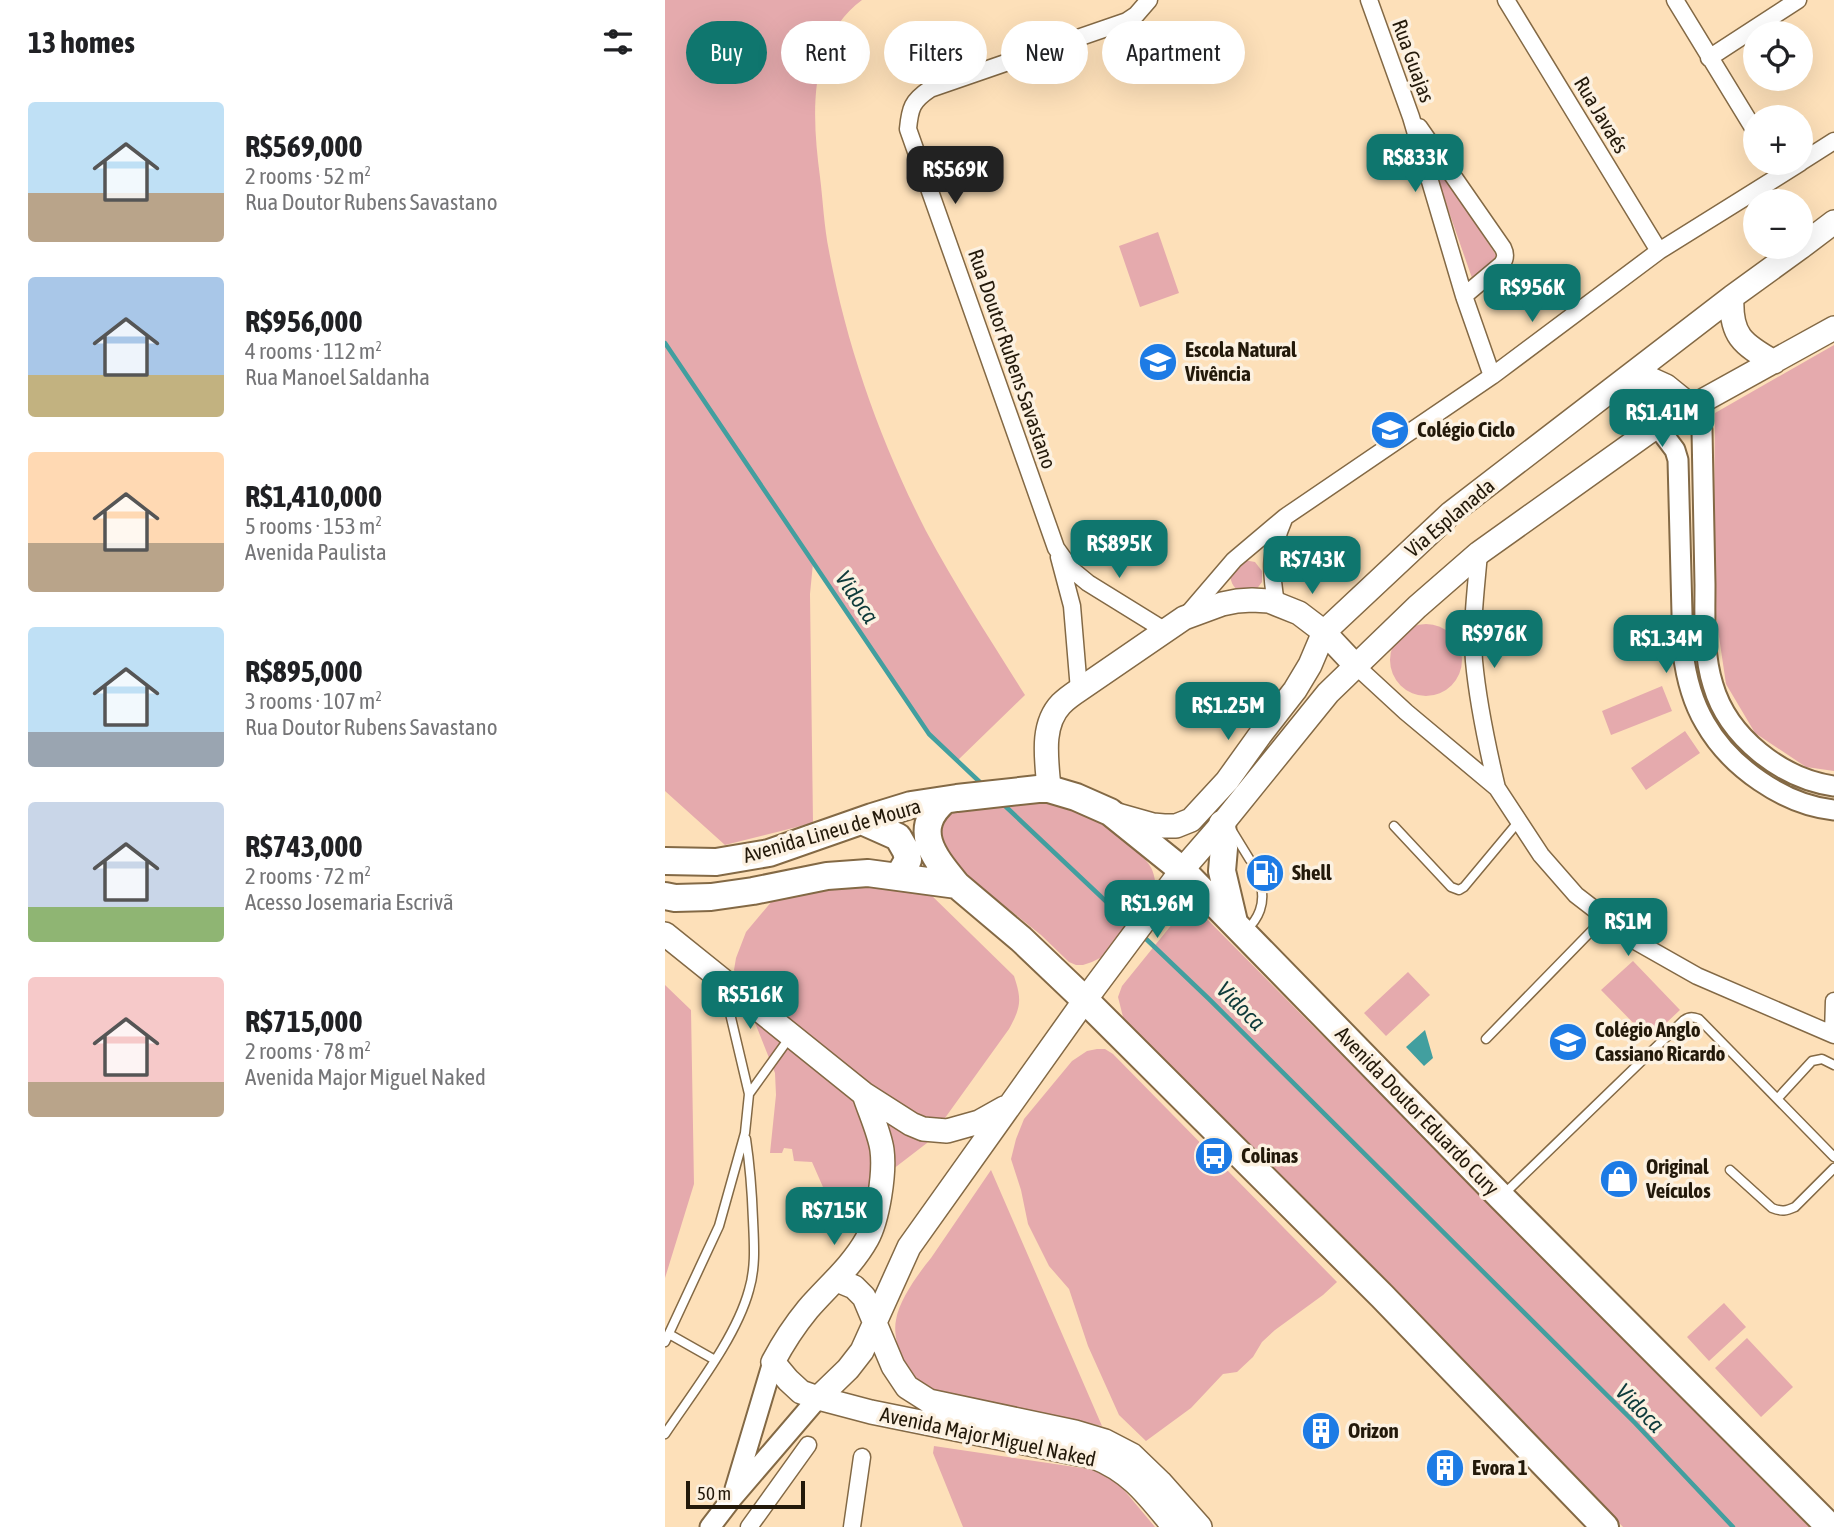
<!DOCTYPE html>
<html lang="en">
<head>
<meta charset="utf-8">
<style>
	:root { --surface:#fff; --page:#f2f2f2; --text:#202124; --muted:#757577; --accent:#0f766e }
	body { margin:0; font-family:"Asap Condensed",sans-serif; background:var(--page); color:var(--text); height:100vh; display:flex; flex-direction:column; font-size:26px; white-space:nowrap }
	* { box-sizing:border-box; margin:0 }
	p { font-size:23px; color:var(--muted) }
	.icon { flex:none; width:38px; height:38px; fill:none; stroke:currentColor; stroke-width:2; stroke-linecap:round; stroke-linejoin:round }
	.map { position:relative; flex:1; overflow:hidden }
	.side { display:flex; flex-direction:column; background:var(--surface); width:665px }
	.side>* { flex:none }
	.hud { position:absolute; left:21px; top:21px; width:665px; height:63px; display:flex; gap:14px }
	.fabs { position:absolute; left:1078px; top:21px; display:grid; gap:14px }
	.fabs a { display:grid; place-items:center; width:70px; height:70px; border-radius:50%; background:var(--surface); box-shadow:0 7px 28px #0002; font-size:35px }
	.scale { position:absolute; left:21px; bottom:18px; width:119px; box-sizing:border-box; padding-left:7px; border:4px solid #23190a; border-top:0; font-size:19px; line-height:24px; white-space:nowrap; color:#23190a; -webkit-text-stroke:5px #fcf1e1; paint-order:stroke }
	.price { position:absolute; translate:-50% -60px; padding:0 16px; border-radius:14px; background:var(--accent); color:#fff; font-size:23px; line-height:46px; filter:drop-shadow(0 2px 4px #0008) }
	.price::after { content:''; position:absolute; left:50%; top:42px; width:21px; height:16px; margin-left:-10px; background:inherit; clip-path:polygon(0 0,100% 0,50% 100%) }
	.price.selected { background:#222; color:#fff }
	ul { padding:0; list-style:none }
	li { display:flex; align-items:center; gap:21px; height:175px; padding:0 28px }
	li span { display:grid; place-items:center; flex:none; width:196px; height:140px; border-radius:7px; color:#555 }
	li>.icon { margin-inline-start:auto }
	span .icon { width:84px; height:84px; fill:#fffc; stroke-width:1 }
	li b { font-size:30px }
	h2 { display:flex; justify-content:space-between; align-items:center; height:84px; padding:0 28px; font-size:30px }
	.chip { padding:0 24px; border-radius:32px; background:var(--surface); box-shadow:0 7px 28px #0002; font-size:24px; line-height:63px }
	.chip.selected { background:var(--accent); color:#fff }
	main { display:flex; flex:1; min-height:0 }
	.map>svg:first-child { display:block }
</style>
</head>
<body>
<main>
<section class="side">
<h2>13 homes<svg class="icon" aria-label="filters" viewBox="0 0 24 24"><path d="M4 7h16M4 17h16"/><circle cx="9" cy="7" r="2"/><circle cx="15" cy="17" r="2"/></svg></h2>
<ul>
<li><span style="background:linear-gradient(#bfe0f5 65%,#b9a48a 0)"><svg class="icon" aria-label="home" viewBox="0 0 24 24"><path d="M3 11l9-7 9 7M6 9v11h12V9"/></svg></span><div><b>R$569,000</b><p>2 rooms · 52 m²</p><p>Rua Doutor Rubens Savastano</p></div></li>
<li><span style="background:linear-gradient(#a9c7e8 70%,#c2b280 0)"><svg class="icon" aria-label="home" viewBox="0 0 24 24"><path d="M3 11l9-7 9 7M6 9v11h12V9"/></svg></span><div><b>R$956,000</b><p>4 rooms · 112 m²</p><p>Rua Manoel Saldanha</p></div></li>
<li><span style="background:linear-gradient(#ffd9b3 65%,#b9a48a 0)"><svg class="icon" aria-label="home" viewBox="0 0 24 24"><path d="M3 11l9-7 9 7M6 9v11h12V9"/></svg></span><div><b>R$1,410,000</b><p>5 rooms · 153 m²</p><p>Avenida Paulista</p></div></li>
<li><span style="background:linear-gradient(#bfe0f5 75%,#9aa5b1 0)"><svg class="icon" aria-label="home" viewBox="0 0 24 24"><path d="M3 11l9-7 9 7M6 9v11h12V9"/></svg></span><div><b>R$895,000</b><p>3 rooms · 107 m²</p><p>Rua Doutor Rubens Savastano</p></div></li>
<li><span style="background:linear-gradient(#c9d6e8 75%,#8fb573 0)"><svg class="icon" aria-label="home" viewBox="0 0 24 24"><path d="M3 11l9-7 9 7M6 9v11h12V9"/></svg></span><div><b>R$743,000</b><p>2 rooms · 72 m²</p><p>Acesso Josemaria Escrivã</p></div></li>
<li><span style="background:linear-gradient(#f6c9c9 75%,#b9a48a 0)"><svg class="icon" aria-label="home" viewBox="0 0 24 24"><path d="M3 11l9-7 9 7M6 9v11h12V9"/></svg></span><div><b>R$715,000</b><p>2 rooms · 78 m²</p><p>Avenida Major Miguel Naked</p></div></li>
</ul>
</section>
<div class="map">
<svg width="1169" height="1527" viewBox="0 0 1169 1527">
	<rect width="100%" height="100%" fill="#fde0b9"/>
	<path fill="#e5aaad" d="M0 0H197C142 41 147 116 155 177 158 201 159 226 164 251 182 348 216 443 261 531 291 587 326 641 360 695L292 761 264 734 148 563 145 594 148 823 60 845 0 791Z
		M763 152 835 261 807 278Z
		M493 232 514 293 475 307 454 246Z
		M1169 345V771L1141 767 1090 733 1061 684 1048 596 1050 413Z
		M579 560 590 562 597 571V582L591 590C577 592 568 593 565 576Z
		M725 660a36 36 0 1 1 72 0a36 36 0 1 1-72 0Z
		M997 686 1007 711 946 735 937 711Z
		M1020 731 1035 753 981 790 966 768Z
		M386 802C403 808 422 812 437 821 448 828 479 855 485 866 489 872 490 880 491 887L437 957 427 962 418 965H411L404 962 376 935 285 862 275 843 277 819 285 814 296 811Z
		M161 886 238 889 263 892 349 976C357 1000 356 1007 344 1029L262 1143 206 1186 172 1219 147 1162 129 1161 127 1149 119 1148 117 1153H105L111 1095 110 1073 69 970 71 958 81 932 107 901Z
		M525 902 1144 1527H958L459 1021 453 997 457 986Z
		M968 961 1015 1010 984 1039 936 990Z
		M743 972 765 995 721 1036 699 1013Z
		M0 985 26 1010 29 1184 0 1278Z
		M432 1049H440L448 1054 672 1282 658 1295 610 1330 597 1342 588 1357 572 1372 558 1374 526 1408 481 1441 454 1415 423 1346 404 1289 384 1266 363 1224 356 1190 346 1159 351 1139 359 1119 407 1061 422 1051Z
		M326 1170 437 1426 283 1396C273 1391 261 1388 253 1381 239 1367 227 1340 231 1320 234 1300 253 1274 266 1258Z
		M1059 1303 1081 1327 1044 1361 1022 1337Z
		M1082 1338 1128 1387 1096 1417 1050 1368Z
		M269 1446 444 1472 490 1527H298L268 1453Z"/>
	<path fill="#429f9f" d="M760 1030 768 1058 759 1066 741 1047Z"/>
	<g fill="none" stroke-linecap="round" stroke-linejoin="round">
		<path stroke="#429f9f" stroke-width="4.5" d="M0 343 264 734 319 786
			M338 804 466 925
			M478 936 544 999 970 1423 1068 1527"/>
		<g stroke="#836945" stroke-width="11">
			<path id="service" d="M729 826 786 887 794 890 799 887 854 821
				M566 829 585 860
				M581 930C594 919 600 903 596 886
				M821 1039 940 917
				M84 1094 125 1037
				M1113 1098 1147 1061 1157 1059 1169 1065
				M1065 1170 1107 1208C1117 1212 1121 1211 1130 1207L1169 1168
				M838 1195 1019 1020C1025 1016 1028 1017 1034 1019L1169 1157
				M4 1334 50 1360
				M0 1342 54 1226 80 1133 84 1094 59 988
				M0 1434C28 1392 71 1338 84 1290 91 1267 89 1243 88 1220 87 1193 85 1166 81 1139"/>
		</g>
		<g stroke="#836945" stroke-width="19">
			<path id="minor" d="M484 0 471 15 462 21 265 89C247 101 245 108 243 129L391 548 406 569 423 583 499 630
				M704 0 746 117 799 296 827 376
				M841 0 994 251
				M1010 0 1090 131
				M1044 58 1133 0
				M754 127 838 248C841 254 841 258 837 264L799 296
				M1136 162 1169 141
				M814 553C811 589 806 625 809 661 813 704 822 746 832 788
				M394 557 407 606 414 690
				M611 603C605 568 605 552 619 519
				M521 616 569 560 620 517 827 376 994 251 1135 163
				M690 665 741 712 832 788 876 855 911 895 972 942 1032 976 1169 1035
				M1168 1034 1169 1001
				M84 1527 143 1445
				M187 1527 197 1457"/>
		</g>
		<g stroke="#836945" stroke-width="23">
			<path id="tertiary" d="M1027 407 1033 417 1037 430C1038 481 1039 533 1040 585 1040 618 1038 653 1048 685 1063 737 1117 779 1169 786
				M992 426 1010 450 1013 460 1018 652C1021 677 1027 701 1040 723 1065 767 1119 805 1169 810
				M70 1489 108 1362
				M45 1527 68 1497 153 1398"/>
		</g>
		<g stroke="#836945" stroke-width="26">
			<path id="secondary" d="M1136 247 1169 222
				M1067 297C1065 335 1077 344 1109 362
				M970 372 1001 386 1027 407
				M953 385C977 395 983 402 992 426
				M384 789C382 761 375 726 396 704 401 699 408 694 414 690L519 618 557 604 572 601 587 600 604 601 634 613 659 632 690 665
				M449 814 488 825 499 826H511L526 820 562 781 595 735 630 690 645 665 659 632 786 513 1067 297 1136 247
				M0 934 199 1094 246 1124 258 1129 282 1131 314 1122 339 1108
				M199 1094C204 1110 215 1134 217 1150 220 1173 213 1219 202 1239 187 1266 163 1286 143 1309 129 1326 118 1343 108 1362L123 1380 136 1392 153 1398 206 1412 429 1457C467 1472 484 1497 509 1527
				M172 1280 189 1287 199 1297 228 1366 242 1387 264 1401 410 1432 440 1441 467 1455 495 1482 535 1527
				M153 1398 183 1369 197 1351 244 1247 420 1000 517 870 557 824 663 693 752 607 814 553 992 426 1169 328"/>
		</g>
		<g stroke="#836945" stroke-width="30">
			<path id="primary" d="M280 800C245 830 270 858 292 885
				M197 821 233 837 241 851 243 860 233 877
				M557 824 559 848 557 871 569 922
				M0 861 51 862 104 853 207 817 246 805 292 798 373 789H384L411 797 445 812 517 870 836 1197 1165 1527
				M0 896 10 898 46 897 88 891 162 876 203 873 292 885 356 939 420 1000 717 1296 940 1527"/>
		</g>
		<use href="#service" stroke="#fff" stroke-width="8"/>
		<use href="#minor" stroke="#fff" stroke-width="16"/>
		<use href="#tertiary" stroke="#fff" stroke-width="19"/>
		<use href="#secondary" stroke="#fff" stroke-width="23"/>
		<use href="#primary" stroke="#fff" stroke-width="26"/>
	</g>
	<defs>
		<g id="school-disc" transform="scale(2.0125)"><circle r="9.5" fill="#1d7be5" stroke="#fcf1e1"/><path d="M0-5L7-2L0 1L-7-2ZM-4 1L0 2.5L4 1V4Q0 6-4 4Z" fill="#fff"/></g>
		<g id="fuel-disc" transform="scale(2.0125)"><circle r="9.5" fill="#1d7be5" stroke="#fcf1e1"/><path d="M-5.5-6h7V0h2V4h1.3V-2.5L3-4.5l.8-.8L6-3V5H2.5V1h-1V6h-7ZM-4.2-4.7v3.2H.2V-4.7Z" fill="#fff"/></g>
		<g id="bus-disc" transform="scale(2.0125)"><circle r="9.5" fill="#1d7be5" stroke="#fcf1e1"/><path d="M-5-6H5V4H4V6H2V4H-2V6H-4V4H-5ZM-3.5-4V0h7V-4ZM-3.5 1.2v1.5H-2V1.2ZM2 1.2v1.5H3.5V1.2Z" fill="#fff"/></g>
		<g id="shop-disc" transform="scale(2.0125)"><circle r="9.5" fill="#1d7be5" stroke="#fcf1e1"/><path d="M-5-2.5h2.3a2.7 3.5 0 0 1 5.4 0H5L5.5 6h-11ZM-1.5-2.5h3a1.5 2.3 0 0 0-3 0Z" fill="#fff"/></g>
		<g id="building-disc" transform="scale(2.0125)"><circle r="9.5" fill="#1d7be5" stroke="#fcf1e1"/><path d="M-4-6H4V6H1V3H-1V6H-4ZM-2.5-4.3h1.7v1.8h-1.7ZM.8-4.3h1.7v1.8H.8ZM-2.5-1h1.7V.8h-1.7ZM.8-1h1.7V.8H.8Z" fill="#fff"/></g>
	</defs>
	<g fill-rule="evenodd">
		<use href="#school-disc" x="493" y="362"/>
		<use href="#school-disc" x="725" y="430"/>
		<use href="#fuel-disc" x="600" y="873"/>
		<use href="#school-disc" x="903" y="1042"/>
		<use href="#bus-disc" x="549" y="1156"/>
		<use href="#shop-disc" x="954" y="1179"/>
		<use href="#building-disc" x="656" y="1431"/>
		<use href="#building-disc" x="780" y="1468"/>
	</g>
	<g text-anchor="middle" stroke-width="7" stroke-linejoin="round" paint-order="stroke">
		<g font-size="21" fill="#23190a" stroke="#fcf1e1">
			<text transform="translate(748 61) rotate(70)" y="7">Rua Guajas</text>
			<text transform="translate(936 115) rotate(59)" y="7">Rua Javaés</text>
			<text transform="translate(347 359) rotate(71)" y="7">Rua Doutor Rubens Savastano</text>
			<text transform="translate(785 518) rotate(-40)" y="7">Via Esplanada</text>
			<text transform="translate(167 831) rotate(-16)" y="7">Avenida Lineu de Moura</text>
			<text transform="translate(752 1111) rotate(46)" y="7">Avenida Doutor Eduardo Cury</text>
			<text transform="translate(323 1437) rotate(12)" y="7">Avenida Major Miguel Naked</text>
		</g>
		<g font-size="21" font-weight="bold" fill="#23190a" stroke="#fcf1e1" text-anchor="start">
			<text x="520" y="357">Escola Natural<tspan x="520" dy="24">Vivência</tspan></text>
			<text x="752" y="437">Colégio Ciclo</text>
			<text x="627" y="880">Shell</text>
			<text x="930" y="1037">Colégio Anglo<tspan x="930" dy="24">Cassiano Ricardo</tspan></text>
			<text x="576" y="1163">Colinas</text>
			<text x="981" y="1174">Original<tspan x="981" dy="24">Veículos</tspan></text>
			<text x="683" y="1438">Orizon</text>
			<text x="807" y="1475">Evora 1</text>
		</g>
		<g font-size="23" font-style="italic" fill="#0f3b3b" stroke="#fcf1e1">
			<text transform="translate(192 597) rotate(56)" y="8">Vidoca</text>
			<text transform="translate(576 1006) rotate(45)" y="8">Vidoca</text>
			<text transform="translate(975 1408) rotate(45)" y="8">Vidoca</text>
		</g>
	</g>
</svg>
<div class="fabs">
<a><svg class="icon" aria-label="locate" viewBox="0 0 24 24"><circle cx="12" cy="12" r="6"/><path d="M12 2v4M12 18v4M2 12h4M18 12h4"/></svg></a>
<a>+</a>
<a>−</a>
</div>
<div class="scale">50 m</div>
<b class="price" style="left:750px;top:194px">R$833K</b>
<b class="price selected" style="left:290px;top:206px">R$569K</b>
<b class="price" style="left:867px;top:324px">R$956K</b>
<b class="price" style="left:997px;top:449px">R$1.41M</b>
<b class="price" style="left:454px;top:580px">R$895K</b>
<b class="price" style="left:647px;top:596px">R$743K</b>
<b class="price" style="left:829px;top:670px">R$976K</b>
<b class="price" style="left:1001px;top:675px">R$1.34M</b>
<b class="price" style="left:563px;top:742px">R$1.25M</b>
<b class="price" style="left:492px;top:940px">R$1.96M</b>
<b class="price" style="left:963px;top:958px">R$1M</b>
<b class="price" style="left:85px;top:1031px">R$516K</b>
<b class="price" style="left:169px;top:1247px">R$715K</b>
<div class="hud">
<a class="chip selected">Buy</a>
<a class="chip">Rent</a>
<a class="chip">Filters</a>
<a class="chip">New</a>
<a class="chip">Apartment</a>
</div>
</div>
</main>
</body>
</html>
